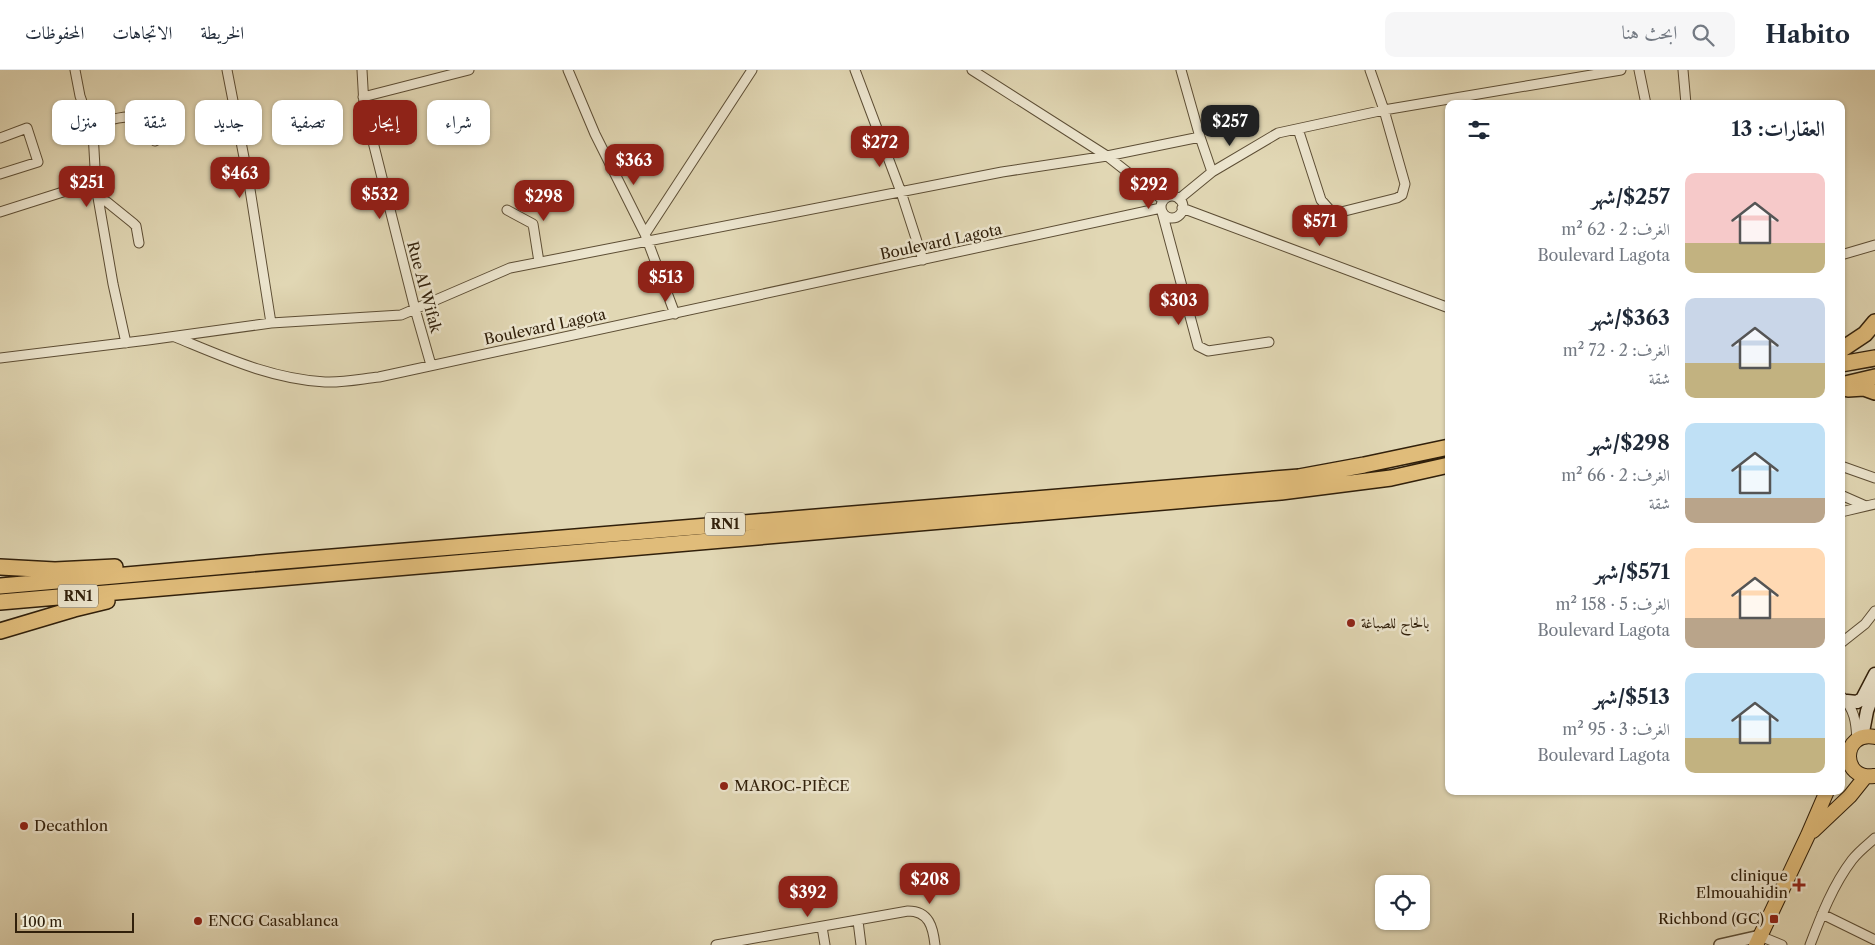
<!DOCTYPE html>
<html lang="ar">
<head>
<meta charset="utf-8">
<style>
	:root { --surface:#fff; --page:#f6f6f7; --text:#1f2937; --muted:#747a83; --line:#e0e1e3; --accent:#8f2418 }
	body { margin:0; font-family:"Libre Caslon Text",Amiri,serif; background:var(--page); color:var(--text); direction:rtl; height:100vh; display:flex; flex-direction:column; font-size:19px; white-space:nowrap }
	* { box-sizing:border-box; margin:0 }
	p { font-size:16px; color:var(--muted) }
	.icon { flex:none; width:28px; height:28px; fill:none; stroke:currentColor; stroke-width:2; stroke-linecap:round; stroke-linejoin:round }
	.map { position:relative; flex:1; overflow:hidden; direction:ltr }
	.details { position:absolute; left:1445px; top:30px; width:400px; height:695px; display:flex; flex-direction:column; background:var(--surface); border-radius:10px; box-shadow:0 1px 4px #0004; direction:rtl }
	.details>* { flex:none }
	.hud { position:absolute; left:15px; top:30px; width:475px; height:45px; direction:rtl; display:flex; gap:10px }
	.controls { position:absolute; left:1375px; top:805px; display:grid; gap:10px }
	.controls a { display:grid; place-items:center; width:55px; height:55px; border-radius:10px; background:var(--surface); box-shadow:0 1px 4px #0004; font-size:25px }
	.scale { position:absolute; left:15px; bottom:12px; width:119px; box-sizing:border-box; padding-left:5px; border:2px solid #31200b; border-top:0; font-size:14px; line-height:18px; white-space:nowrap; color:#31200b; -webkit-text-stroke:4px #ece5ce; paint-order:stroke }
	.price { position:absolute; translate:-50% -42px; padding:0 11px; border-radius:10px; background:var(--accent); color:#fff; font-size:16px; line-height:32px; filter:drop-shadow(0 1px 2px #0008) }
	.price::after { content:''; position:absolute; left:50%; top:30px; width:15px; height:11px; margin-left:-8px; background:inherit; clip-path:polygon(0 0,100% 0,50% 100%) }
	.price.current { background:#222; color:#fff }
	ul { padding:0; list-style:none }
	li { display:flex; align-items:center; gap:15px; height:125px; padding:0 20px }
	li span { display:grid; place-items:center; flex:none; width:140px; height:100px; border-radius:10px; color:#555 }
	li>.icon { margin-inline-start:auto }
	span .icon { width:60px; height:60px; fill:#fffc; stroke-width:1 }
	li b { font-size:21px }
	h2 { display:flex; justify-content:space-between; align-items:center; height:60px; padding:0 20px; font-size:21px }
	.tag { padding:0 18px; border-radius:10px; background:var(--surface); box-shadow:0 1px 4px #0004; font-size:18px; line-height:45px }
	.tag.current { background:var(--accent); color:#fff }
	header { display:flex; align-items:center; gap:30px; box-sizing:border-box; height:70px; padding:0 25px; background:var(--surface); border-bottom:1px solid var(--line) }
	header strong { font-size:24px }
	nav { display:flex; gap:28px; margin-inline-start:auto; font-size:18px }
	.search { width:350px; height:45px; background:var(--page); display:flex; align-items:center; gap:12px; box-sizing:border-box; padding:0 18px; border-radius:10px; color:var(--muted); font-size:19px }
	.map>svg:first-child { display:block }
</style>
</head>
<body>
<header>
<strong>Habito</strong>
<div class="search"><svg class="icon" aria-label="search" viewBox="0 0 24 24"><circle cx="10" cy="10" r="6"/><path d="M15 15l6 6"/></svg>ابحث هنا</div>
<nav><a>الخريطة</a><a>الاتجاهات</a><a>المحفوظات</a></nav>
</header>
<div class="map">
<svg width="1875" height="875" viewBox="0 0 1875 875">
	<rect width="100%" height="100%" fill="#e1d7b4"/>
	<filter id="stains"><feTurbulence type="fractalNoise" baseFrequency=".004" numOctaves="4"/><feColorMatrix values="0 0 0 0 .2 0 0 0 0 .09 0 0 0 0 .02 0 0 0 .5 -.17"/></filter>
	<radialGradient id="worn" r=".72"><stop offset=".6" stop-color="#630" stop-opacity="0"/><stop offset="1" stop-color="#630" stop-opacity=".3"/></radialGradient>
	<g fill="none" stroke-linecap="round" stroke-linejoin="round">
		<g stroke="#5d4e35" stroke-width="11">
			<path id="minor" d="M75 0 80 26 93 62 96 116 113 214 126 273
				M227 0 249 113 271 253
				M362 0 364 36 415 239 431 295
				M568 0 595 64 645 164 675 244
				M855 0 901 122 923 190
				M972 0 1107 86 1163 130
				M1181 0 1200 67 1212 102
				M1639 0 1646 34
				M1683 0 1686 34
				M363 27 469 0
				M91 55C103 52 135 41 145 50 151 54 153 64 155 71
				M1298 59 1321 130 1329 139 1341 142 1397 128 1402 125 1405 114 1384 40 1370 0
				M0 68 27 58 38 92 0 104
				M1161 137a11 11 0 1 1 22 0a11 11 0 1 1-22 0Z
				M98 128 107 132 133 153 136 156 139 173
				M1179 129 1212 102 1278 63 1384 40 1621 0
				M1182 138 1449 238
				M507 140 533 154 539 192
				M0 142 66 121 96 116
				M1162 142 1198 276 1208 281 1269 272
				M645 164 752 0
				M1841 185 1875 175
				M175 267C224 287 271 309 325 312 342 313 361 309 379 307L1161 138
				M0 288 148 270 271 253 401 245 510 198 1002 102 1107 86 1200 67
				M1841 396 1875 408
				M1841 425 1866 436
				M1841 442 1875 434
				M1841 573 1865 554 1875 541
				M1841 626C1855 639 1856 652 1857 670
				M1822 844 1875 870
				M858 851 861 875
				M822 857 825 875
				M1760 866 1782 875
				M716 875 908 841C929 841 933 857 935 875
				M1810 875C1821 846 1833 815 1852 790 1858 782 1867 775 1875 768"/>
		</g>
		<g stroke="#5d4e35" stroke-width="14">
			<path id="tertiary" d="M1720 875 1760 866"/>
		</g>
		<g stroke="#31200b" stroke-width="15">
			<path id="secondary" d="M1847 631 1857 632 1862 629 1875 604
				M1862 667 1867 641 1875 619"/>
		</g>
		<g stroke="#31200b" stroke-width="16">
			<path id="primary" d="M1874 706C1840 711 1841 660 1875 667
				M1813 761 1850 726 1866 706
				M1756 875 1808 765 1827 721"/>
		</g>
		<g stroke="#31200b" stroke-width="18">
			<path id="trunk" d="M1841 280 1865 264 1875 252
				M1841 294 1875 288
				M1841 315 1875 307
				M1848 319 1864 318 1875 322
				M0 497 55 500 115 497
				M0 516 272 492 1299 407 1364 395 1449 377
				M0 532 1281 422 1391 408 1449 395
				M0 561 74 539 107 531"/>
		</g>
		<use href="#minor" stroke="#ece5ce" stroke-width="9"/>
		<use href="#tertiary" stroke="#ece5ce" stroke-width="11"/>
		<use href="#secondary" stroke="#ece5ce" stroke-width="12"/>
		<use href="#primary" stroke="#e0bc7a" stroke-width="14"/>
		<use href="#trunk" stroke="#e0bc7a" stroke-width="15"/>
	</g>
	<g fill="#8f2418" stroke="#ece5ce" stroke-width="2">
		<circle cx="1351" cy="553" r="5"/>
		<circle cx="724" cy="716" r="5"/>
		<circle cx="24" cy="756" r="5"/>
		<path d="M1796.5 807.5h5v5h5v5h-5v5h-5v-5h-5v-5h5z"/>
		<rect x="1769" y="844" width="10" height="10" rx="2.5"/>
		<circle cx="198" cy="851" r="5"/>
	</g>
	<g text-anchor="middle" stroke-width="5" stroke-linejoin="round" paint-order="stroke">
		<g fill="#ece5ce" stroke="#695b46" stroke-width="1">
			<rect x="705" y="442.5" width="40" height="23" rx="4"/>
			<rect x="58" y="514.5" width="40" height="23" rx="4"/>
		</g>
		<g font-size="14" font-weight="bold" fill="#31200b">
			<text x="725" y="459">RN1</text>
			<text x="78" y="531">RN1</text>
		</g>
		<g font-size="15" fill="#31200b" stroke="#ece5ce">
			<text transform="translate(941 172) rotate(-12)" y="5">Boulevard Lagota</text>
			<text transform="translate(424 217) rotate(75)" y="5">Rue Al Wifak</text>
			<text transform="translate(545 257) rotate(-12)" y="5">Boulevard Lagota</text>
		</g>
		<g font-size="15" fill="#31200b" stroke="#ece5ce" text-anchor="start">
			<text x="1361" y="558">بالحاج للصباغة</text>
			<text x="734" y="721">MAROC-PIÈCE</text>
			<text x="34" y="761">Decathlon</text>
			<text x="1788" y="811" text-anchor="end">clinique<tspan x="1788" dy="17">Elmouahidin</tspan></text>
			<text x="1764" y="854" text-anchor="end">Richbond (GC)</text>
			<text x="208" y="856">ENCG Casablanca</text>
		</g>
	</g>
	<rect width="100%" height="100%" filter="url(#stains)"/>
	<rect width="100%" height="100%" fill="url(#worn)"/>
</svg>
<div class="controls">
<a><svg class="icon" aria-label="locate" viewBox="0 0 24 24"><circle cx="12" cy="12" r="6"/><path d="M12 2v4M12 18v4M2 12h4M18 12h4"/></svg></a>
</div>
<div class="scale">100 m</div>
<b class="price current" style="left:1230px;top:77px">$257</b>
<b class="price" style="left:880px;top:98px">$272</b>
<b class="price" style="left:634px;top:116px">$363</b>
<b class="price" style="left:240px;top:129px">$463</b>
<b class="price" style="left:87px;top:138px">$251</b>
<b class="price" style="left:1149px;top:140px">$292</b>
<b class="price" style="left:380px;top:150px">$532</b>
<b class="price" style="left:544px;top:152px">$298</b>
<b class="price" style="left:1320px;top:177px">$571</b>
<b class="price" style="left:666px;top:233px">$513</b>
<b class="price" style="left:1179px;top:256px">$303</b>
<b class="price" style="left:930px;top:835px">$208</b>
<b class="price" style="left:808px;top:848px">$392</b>
<div class="hud">
<a class="tag">شراء</a>
<a class="tag current">إيجار</a>
<a class="tag">تصفية</a>
<a class="tag">جديد</a>
<a class="tag">شقة</a>
<a class="tag">منزل</a>
</div>
<section class="details">
<h2>العقارات: 13<svg class="icon" aria-label="filters" viewBox="0 0 24 24"><path d="M4 7h16M4 17h16"/><circle cx="9" cy="7" r="2"/><circle cx="15" cy="17" r="2"/></svg></h2>
<ul>
<li><span style="background:linear-gradient(#f6c9c9 70%,#c2b280 0)"><svg class="icon" aria-label="home" viewBox="0 0 24 24"><path d="M3 11l9-7 9 7M6 9v11h12V9"/></svg></span><div><b>$257/شهر</b><p>الغرف: 2 · 62 m²</p><p>Boulevard Lagota</p></div></li>
<li><span style="background:linear-gradient(#c9d6e8 65%,#c2b280 0)"><svg class="icon" aria-label="home" viewBox="0 0 24 24"><path d="M3 11l9-7 9 7M6 9v11h12V9"/></svg></span><div><b>$363/شهر</b><p>الغرف: 2 · 72 m²</p><p>شقة</p></div></li>
<li><span style="background:linear-gradient(#bfe0f5 75%,#b9a48a 0)"><svg class="icon" aria-label="home" viewBox="0 0 24 24"><path d="M3 11l9-7 9 7M6 9v11h12V9"/></svg></span><div><b>$298/شهر</b><p>الغرف: 2 · 66 m²</p><p>شقة</p></div></li>
<li><span style="background:linear-gradient(#ffd9b3 70%,#b9a48a 0)"><svg class="icon" aria-label="home" viewBox="0 0 24 24"><path d="M3 11l9-7 9 7M6 9v11h12V9"/></svg></span><div><b>$571/شهر</b><p>الغرف: 5 · 158 m²</p><p>Boulevard Lagota</p></div></li>
<li><span style="background:linear-gradient(#bfe0f5 65%,#c2b280 0)"><svg class="icon" aria-label="home" viewBox="0 0 24 24"><path d="M3 11l9-7 9 7M6 9v11h12V9"/></svg></span><div><b>$513/شهر</b><p>الغرف: 3 · 95 m²</p><p>Boulevard Lagota</p></div></li>
</ul>
</section>
</div>
</body>
</html>
